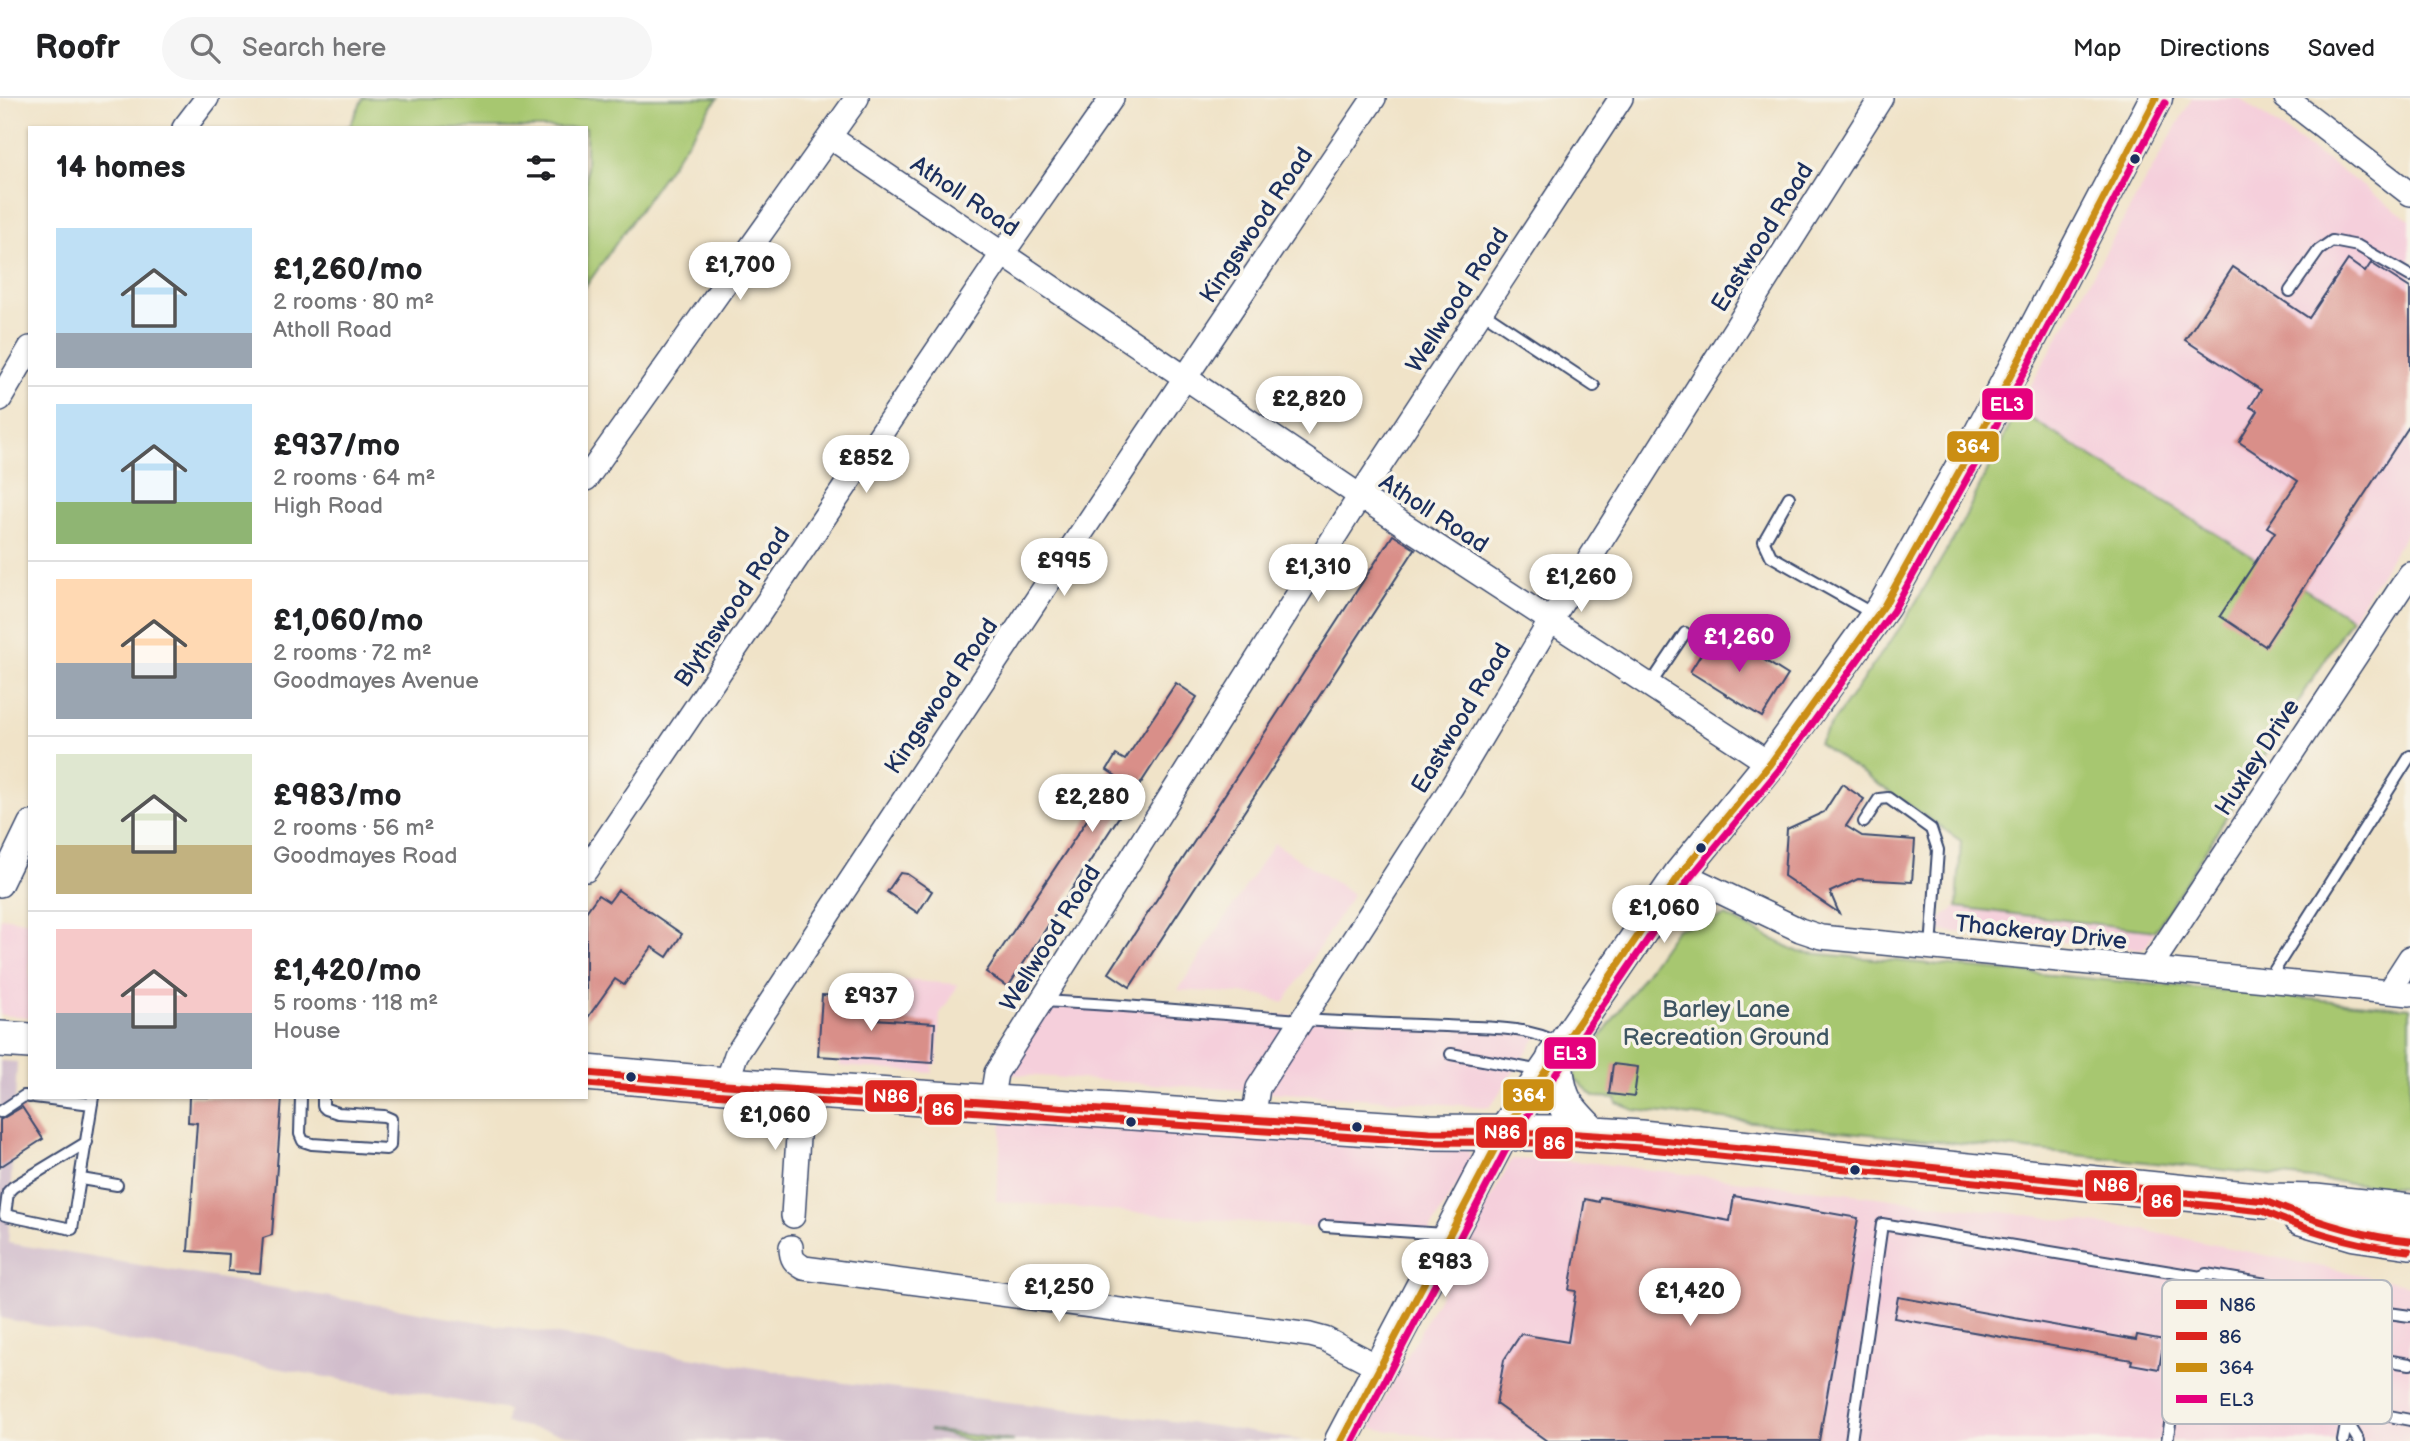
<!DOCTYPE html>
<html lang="en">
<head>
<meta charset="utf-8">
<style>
	:root { --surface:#fff; --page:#f6f6f6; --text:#202124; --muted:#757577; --line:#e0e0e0; --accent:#b5179e }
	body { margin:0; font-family:"Balsamiq Sans",sans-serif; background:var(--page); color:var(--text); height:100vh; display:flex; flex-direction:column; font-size:26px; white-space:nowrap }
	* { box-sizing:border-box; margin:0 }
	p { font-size:23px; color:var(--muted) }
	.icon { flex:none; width:38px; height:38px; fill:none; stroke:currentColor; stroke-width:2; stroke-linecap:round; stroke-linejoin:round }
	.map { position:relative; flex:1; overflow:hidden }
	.side { position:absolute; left:28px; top:28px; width:560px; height:973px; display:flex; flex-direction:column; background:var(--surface); border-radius:0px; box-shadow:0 2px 5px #0004 }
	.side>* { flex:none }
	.price { position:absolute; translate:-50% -60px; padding:0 16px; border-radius:24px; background:#fff; color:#222; font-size:23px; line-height:46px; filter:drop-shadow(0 2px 4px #0008) }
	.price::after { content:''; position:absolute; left:50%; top:42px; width:21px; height:16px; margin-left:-10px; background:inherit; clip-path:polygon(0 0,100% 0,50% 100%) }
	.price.current { background:var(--accent); color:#fff }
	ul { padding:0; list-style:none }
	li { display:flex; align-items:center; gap:21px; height:175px; padding:0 28px }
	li+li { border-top:2px solid var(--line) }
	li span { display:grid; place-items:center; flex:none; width:196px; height:140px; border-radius:0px; color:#555 }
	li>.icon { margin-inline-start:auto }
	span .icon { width:84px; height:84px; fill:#fffc; stroke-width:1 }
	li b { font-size:30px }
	h2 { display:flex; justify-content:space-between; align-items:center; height:84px; padding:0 28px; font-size:30px }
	header { display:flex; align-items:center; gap:42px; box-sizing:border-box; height:98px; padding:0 35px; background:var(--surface); border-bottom:2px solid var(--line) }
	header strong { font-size:33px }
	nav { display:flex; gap:38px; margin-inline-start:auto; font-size:24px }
	.search { width:490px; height:63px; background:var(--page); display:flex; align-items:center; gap:18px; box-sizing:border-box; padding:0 24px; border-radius:38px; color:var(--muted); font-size:26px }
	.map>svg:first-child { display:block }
</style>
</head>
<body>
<header>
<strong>Roofr</strong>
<div class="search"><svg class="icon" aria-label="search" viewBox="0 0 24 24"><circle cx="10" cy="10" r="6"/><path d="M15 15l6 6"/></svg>Search here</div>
<nav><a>Map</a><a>Directions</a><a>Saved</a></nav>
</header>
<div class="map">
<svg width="2410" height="1343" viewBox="0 0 2410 1343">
	<rect width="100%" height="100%" fill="#f7f3e8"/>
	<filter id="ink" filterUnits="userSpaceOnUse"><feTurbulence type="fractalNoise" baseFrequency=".0143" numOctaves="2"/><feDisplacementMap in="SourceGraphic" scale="14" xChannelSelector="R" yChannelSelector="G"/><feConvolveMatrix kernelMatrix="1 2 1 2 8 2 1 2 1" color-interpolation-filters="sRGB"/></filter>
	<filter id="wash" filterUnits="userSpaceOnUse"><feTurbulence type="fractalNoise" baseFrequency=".00686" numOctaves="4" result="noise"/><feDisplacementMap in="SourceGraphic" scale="28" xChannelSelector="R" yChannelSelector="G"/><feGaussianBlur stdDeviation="1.57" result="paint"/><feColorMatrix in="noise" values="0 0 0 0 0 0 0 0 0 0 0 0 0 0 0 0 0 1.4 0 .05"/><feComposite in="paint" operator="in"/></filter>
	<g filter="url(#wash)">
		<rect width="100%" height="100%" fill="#f0e3c8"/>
		<path fill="#f5cfdb" d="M2192 0H2240L2410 122V429L2145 849 2139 851 1941 833 1938 827 1939 822 1957 809 1961 743 1818 645 1904 524 1957 435 2017 312Z
			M1274 745 1353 796 1284 905 1262 897 1178 892Z
			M2 819 30 824V919L0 917V823Z
			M846 878 957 886 956 891 940 916 937 966H933L932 975 839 968Z
			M1054 900 1538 937 1490 1009 1007 976Z
			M1002 1025 1468 1052 1472 1062 1426 1139 996 1103Z
			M1512 1061 1586 1064 2133 1130 2410 1187V1343H1463L1369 1330Z"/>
		<path fill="#d1bdcc" d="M0 963 17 964 8 1145 845 1285 1213 1328 1304 1343H601L506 1325 508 1312 0 1220Z"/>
		<path fill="#a7c76f" stroke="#617b66" stroke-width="2" d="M363 0H718L586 188V30H343L350 28Z
			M2017 312 2351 520 2155 833 1957 809 1961 743 1818 645 1904 524 1957 435Z
			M1726 818 1799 854 2410 910V1091L1634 1012 1617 1005 1616 1000 1595 999 1573 979 1676 831Z
			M929 1332 1014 1343H972Z"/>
		<g id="blocks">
			<path fill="#d98f89" d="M2348 162 2365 174 2371 165 2410 190V327L2265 548 2220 518 2275 434 2267 429 2298 383 2239 344 2258 313 2250 309 2261 292 2185 242 2233 169 2309 220Z
				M1393 437 1415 451 1130 889 1109 875Z
				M1716 532 1788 577 1762 619 1690 574Z
				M1176 585 1197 599 1008 889 986 874 1116 678 1107 672 1116 657 1125 662Z
				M1842 686 1864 701 1846 728 1862 738 1915 742 1912 784 1858 781 1830 794 1839 815 1784 778 1787 731 1824 714Z
				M900 775 907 776 932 793 918 815 887 794Z
				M618 792 682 836 667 859 652 849 624 887 615 881 586 922V814L598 797 609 804Z
				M822 897 877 900 874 921 935 925 933 965 818 958Z
				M1613 966 1638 969 1634 999 1609 996Z
				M189 999H282L272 1137 263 1140 260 1175 228 1173 229 1156 188 1153 197 1025 188 1024Z
				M22 1009 43 1041 0 1069V1022Z
				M1734 1098 1858 1120 1819 1343H1547L1496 1306 1504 1262 1521 1236 1568 1244 1576 1193 1569 1192 1585 1101 1599 1104 1600 1099 1730 1123Z
				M1898 1199 2136 1242 2137 1237 2164 1242 2159 1271 2131 1266 2132 1262 1894 1220Z"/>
		</g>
	</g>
	<g filter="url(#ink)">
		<use href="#blocks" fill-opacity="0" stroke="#3b4a6e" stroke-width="2"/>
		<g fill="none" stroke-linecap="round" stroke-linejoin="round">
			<g stroke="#3b4a6e" stroke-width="14">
				<path id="lane" d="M2290 193 2319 152 2332 143 2358 148 2410 178
					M1481 213 1594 288
					M1789 399 1764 443 1771 458 1875 517
					M1650 587 1685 535
					M1864 724 1879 701 1888 700 1931 731 1938 752 1931 850
					M2269 881 2410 658
					M1042 903C1129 907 1215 916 1302 922 1350 925 1398 926 1446 928 1484 930 1526 927 1560 946
					M1451 956 1541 973
					M34 999 92 1006
					M301 999 300 1036 303 1043 312 1046 386 1051 390 1048 391 1021 384 1018 338 1015 326 1011 323 1008V999
					M0 1014 24 998 30 999
					M87 1044 13 1089 8 1094 5 1117 72 1131 93 999
					M81 1081 117 1087
					M1325 1128 1444 1136
					M2367 1212 2410 1218
					M2359 1258 2410 1266
					M2348 1310 2410 1322
					M2346 1322 2359 1343
					M1851 1343 1882 1126 2201 1179
					M2167 1343 2196 1181 2206 1176 2364 1202 2367 1212 2343 1343"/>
			</g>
			<g stroke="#3b4a6e" stroke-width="26">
				<path id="street" d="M2286 0 2410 96
					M184 30 207 0
					M830 39 1360 398 1770 666
					M0 301 30 250
					M586 381 857 0
					M586 772 1003 155 1112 0
					M1681 775 1800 832 1821 839 2410 896
					M0 787 30 725
					M2149 871 2410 476
					M2388 894 2410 860
					M726 987 736 957C946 636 1159 317 1374 0
					M991 1005 996 975 1360 398 1621 0
					M1253 1022 1258 990 1451 690 1551 522 1881 0
					M793 1118 801 992
					M791 1149C791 1161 794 1164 804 1170L1310 1237 1325 1241 1379 1269"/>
			</g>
			<g stroke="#3b4a6e" stroke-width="35">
				<path id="secondary" d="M1341 1343 1503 1035 1681 775 1770 666 1884 508 1980 336 2156 0"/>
			</g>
			<g stroke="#3b4a6e" stroke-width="38">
				<path id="primary" d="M0 941 30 943
					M1555 959C1557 1001 1564 1009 1593 1037
					M586 975 726 987 1430 1034 1564 1035 1641 1040 2266 1103 2315 1104 2410 1114
					M2301 1119 2355 1135 2410 1143"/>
			</g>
			<use href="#lane" stroke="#fff" stroke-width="10"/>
			<use href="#street" stroke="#fff" stroke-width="23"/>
			<use href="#secondary" stroke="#fff" stroke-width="32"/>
			<use href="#primary" stroke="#fff" stroke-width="35"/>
			<g stroke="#f7f3e8" stroke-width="12">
				<path id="bus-1" d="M586 975 726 987 1430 1034 1564 1035 1641 1040 2266 1103C2313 1123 2359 1138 2410 1143"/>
			</g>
			<g stroke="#f7f3e8" stroke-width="12">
				<path id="bus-2" d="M586 986 725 997 1429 1044 1564 1045 1640 1050 2263 1113C2310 1134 2358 1148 2409 1153"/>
			</g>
			<g stroke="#f7f3e8" stroke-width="12">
				<path id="bus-3" d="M1341 1343 1503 1035 1681 775 1770 666 1884 508 1980 336 2156 0"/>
			</g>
			<g stroke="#f7f3e8" stroke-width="12">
				<path id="bus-4" d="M1353 1343 1512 1040 1689 781 1779 672 1893 513 1989 341 2165 5"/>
			</g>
			<use href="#bus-1" stroke="#dc241f" stroke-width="7"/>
			<use href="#bus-2" stroke="#dc241f" stroke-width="7"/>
			<use href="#bus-3" stroke="#cb8e13" stroke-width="7"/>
			<use href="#bus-4" stroke="#e5007d" stroke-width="7"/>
		</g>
	</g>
	<g fill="#1b2f5e" stroke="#f7f3e8" stroke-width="2.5">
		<circle cx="2135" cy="61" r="6"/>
		<circle cx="1701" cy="750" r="6"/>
		<circle cx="631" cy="979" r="6"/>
		<circle cx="1131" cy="1024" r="6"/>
		<circle cx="1357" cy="1029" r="6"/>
		<circle cx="1855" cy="1072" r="6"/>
	</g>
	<g text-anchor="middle" stroke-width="7" stroke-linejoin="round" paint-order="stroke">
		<g font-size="24" fill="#1b2f5e" stroke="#f7f3e8">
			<text transform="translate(965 98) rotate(34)" y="8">Atholl Road</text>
			<text transform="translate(1256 127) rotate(-56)" y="8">Kingswood Road</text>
			<text transform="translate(1762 139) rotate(-58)" y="8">Eastwood Road</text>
			<text transform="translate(1457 202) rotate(-57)" y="8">Wellwood Road</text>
			<text transform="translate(1434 415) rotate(33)" y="8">Atholl Road</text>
			<text transform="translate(732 509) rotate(-56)" y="8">Blythswood Road</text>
			<text transform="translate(941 598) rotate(-56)" y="8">Kingswood Road</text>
			<text transform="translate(1461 620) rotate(-59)" y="8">Eastwood Road</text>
			<text transform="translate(2257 659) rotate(-57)" y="8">Huxley Drive</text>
			<text transform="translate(2041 834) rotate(6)" y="8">Thackeray Drive</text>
			<text transform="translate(1050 840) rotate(-58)" y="8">Wellwood Road</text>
		</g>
		<g font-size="24" fill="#3e5562" stroke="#f7f3e8">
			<text x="1726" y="919">Barley Lane<tspan x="1726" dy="28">Recreation Ground</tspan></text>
		</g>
	</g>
	<rect x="2162" y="1182" width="230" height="144" rx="10" fill="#f7f3e8" stroke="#b5b8bf" stroke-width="2"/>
	<rect x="2176" y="1202" width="31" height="9" fill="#dc241f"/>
	<rect x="2176" y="1234" width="31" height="8" fill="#dc241f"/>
	<rect x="2176" y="1265" width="31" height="9" fill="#cb8e13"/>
	<rect x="2176" y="1297" width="31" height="8" fill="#e5007d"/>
	<g font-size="19" fill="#1b2f5e">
		<text x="2219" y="1213">N86</text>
		<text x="2219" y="1245">86</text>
		<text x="2219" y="1276">364</text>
		<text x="2219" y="1308">EL3</text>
	</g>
	<g stroke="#f7f3e8" stroke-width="2.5">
		<rect x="1981" y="289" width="53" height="34" rx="7" fill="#e5007d"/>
		<rect x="1946" y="332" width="54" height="33" rx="7" fill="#cb8e13"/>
		<rect x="1543" y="938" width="54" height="34" rx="7" fill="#e5007d"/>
		<rect x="1502" y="980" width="53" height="34" rx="7" fill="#cb8e13"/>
		<rect x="864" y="981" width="54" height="34" rx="7" fill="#dc241f"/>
		<rect x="923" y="995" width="40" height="33" rx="7" fill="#dc241f"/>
		<rect x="1475" y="1018" width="53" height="33" rx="7" fill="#dc241f"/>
		<rect x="1534" y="1028" width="40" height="34" rx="7" fill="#dc241f"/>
		<rect x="2084" y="1071" width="54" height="33" rx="7" fill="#dc241f"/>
		<rect x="2142" y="1086" width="40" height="34" rx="7" fill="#dc241f"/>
	</g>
	<g font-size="19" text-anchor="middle" font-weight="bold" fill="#fff">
		<text x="2007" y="313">EL3</text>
		<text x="1973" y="355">364</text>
		<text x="1570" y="962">EL3</text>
		<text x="1529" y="1004">364</text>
		<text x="891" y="1005">N86</text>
		<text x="943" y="1018">86</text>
		<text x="1502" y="1041">N86</text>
		<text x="1554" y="1052">86</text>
		<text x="2111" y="1094">N86</text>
		<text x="2162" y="1110">86</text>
	</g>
</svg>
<b class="price" style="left:740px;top:204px">£1,700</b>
<b class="price" style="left:1309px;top:338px">£2,820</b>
<b class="price" style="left:866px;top:397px">£852</b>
<b class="price" style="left:1064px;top:500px">£995</b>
<b class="price" style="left:1318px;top:506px">£1,310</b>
<b class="price" style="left:1581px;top:516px">£1,260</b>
<b class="price current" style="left:1739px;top:576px">£1,260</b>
<b class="price" style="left:1092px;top:736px">£2,280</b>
<b class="price" style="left:1664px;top:847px">£1,060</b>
<b class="price" style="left:871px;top:935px">£937</b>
<b class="price" style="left:775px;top:1054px">£1,060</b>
<b class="price" style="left:1445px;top:1201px">£983</b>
<b class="price" style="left:1059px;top:1226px">£1,250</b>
<b class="price" style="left:1690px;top:1230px">£1,420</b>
<section class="side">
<h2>14 homes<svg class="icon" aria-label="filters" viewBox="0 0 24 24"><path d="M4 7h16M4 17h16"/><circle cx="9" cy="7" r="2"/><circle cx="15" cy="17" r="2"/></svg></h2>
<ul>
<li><span style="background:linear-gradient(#bfe0f5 75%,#9aa5b1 0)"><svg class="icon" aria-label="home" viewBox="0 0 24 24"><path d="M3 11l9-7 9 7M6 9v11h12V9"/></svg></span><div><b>£1,260/mo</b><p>2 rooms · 80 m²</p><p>Atholl Road</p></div></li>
<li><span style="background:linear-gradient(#bfe0f5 70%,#8fb573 0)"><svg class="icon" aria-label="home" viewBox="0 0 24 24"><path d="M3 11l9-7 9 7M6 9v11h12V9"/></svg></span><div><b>£937/mo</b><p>2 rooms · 64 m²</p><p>High Road</p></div></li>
<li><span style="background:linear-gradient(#ffd9b3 60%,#9aa5b1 0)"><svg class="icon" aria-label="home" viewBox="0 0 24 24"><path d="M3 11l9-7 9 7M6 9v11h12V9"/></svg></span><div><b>£1,060/mo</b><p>2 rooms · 72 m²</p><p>Goodmayes Avenue</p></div></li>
<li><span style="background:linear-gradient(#dfe7d0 65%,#c2b280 0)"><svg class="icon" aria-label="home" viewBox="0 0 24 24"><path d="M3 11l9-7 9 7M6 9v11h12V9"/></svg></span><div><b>£983/mo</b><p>2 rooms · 56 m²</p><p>Goodmayes Road</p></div></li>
<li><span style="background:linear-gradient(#f6c9c9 60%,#9aa5b1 0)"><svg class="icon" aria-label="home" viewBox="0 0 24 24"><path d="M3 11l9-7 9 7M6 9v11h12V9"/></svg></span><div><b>£1,420/mo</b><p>5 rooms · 118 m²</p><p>House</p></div></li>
</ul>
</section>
</div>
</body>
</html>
